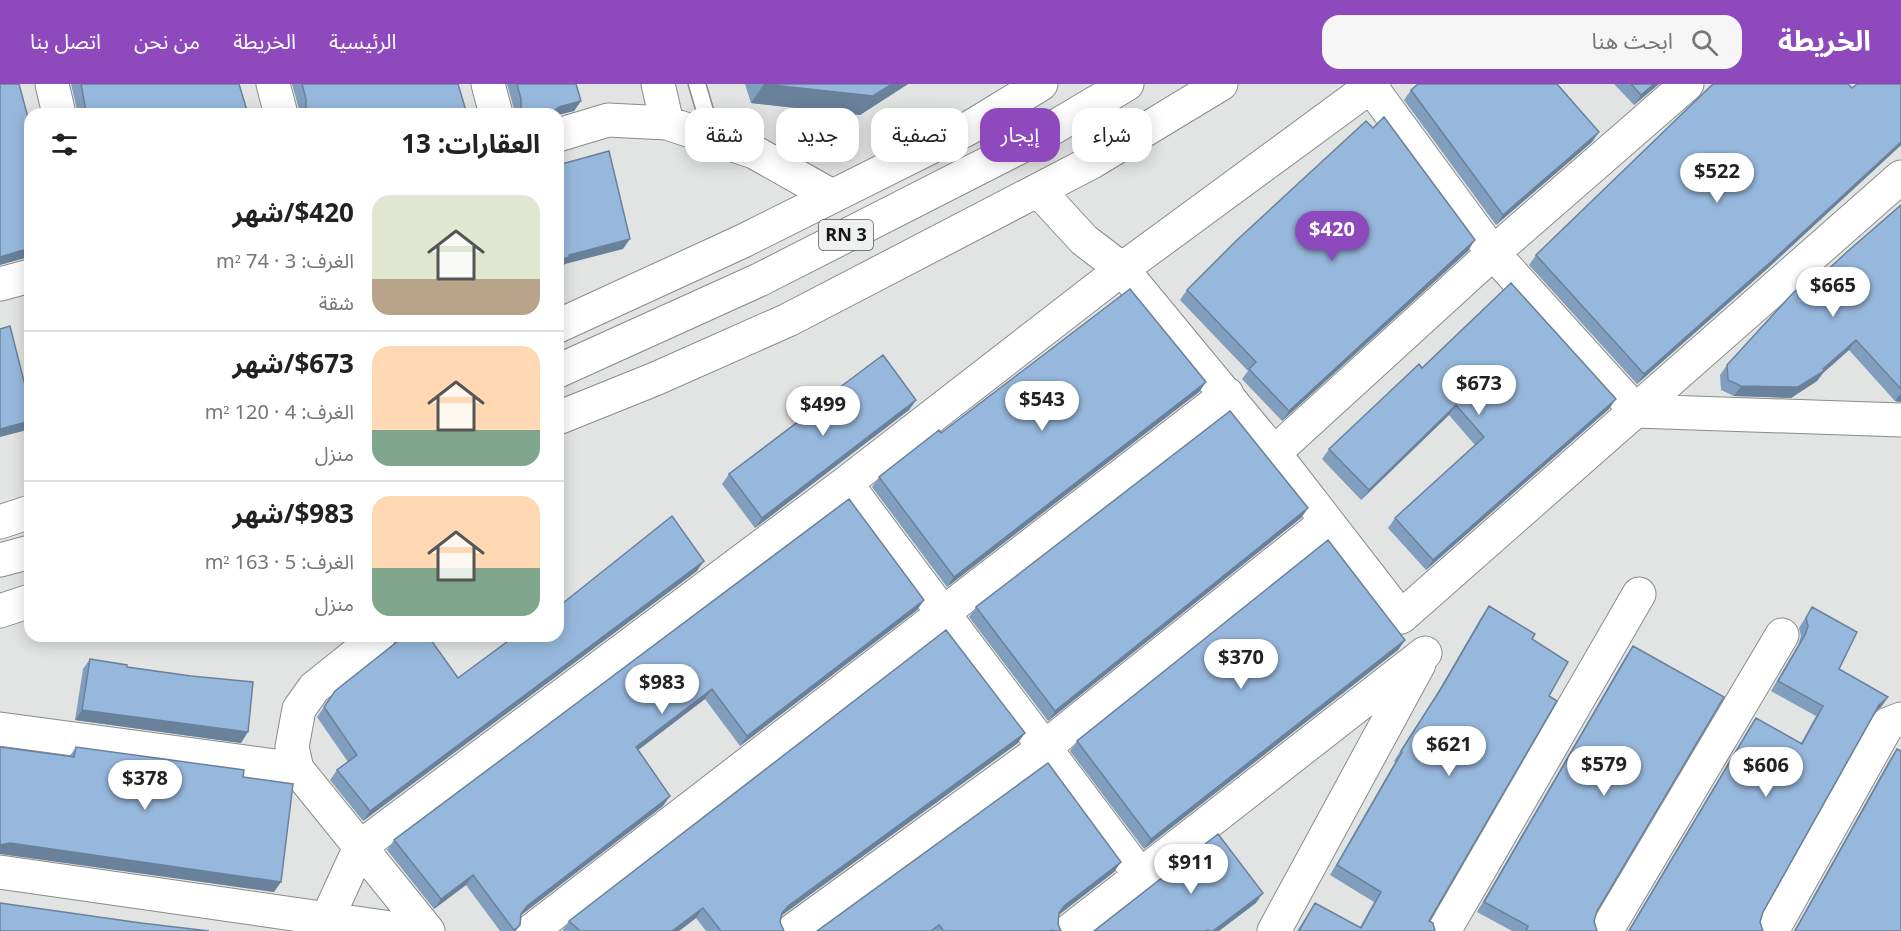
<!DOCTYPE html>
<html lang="ar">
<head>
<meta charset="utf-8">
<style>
	:root { --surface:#fff; --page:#f6f6f6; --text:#222; --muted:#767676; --line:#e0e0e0; --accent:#8e49bd }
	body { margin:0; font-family:Georgia,"Noto Sans Arabic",serif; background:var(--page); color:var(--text); direction:rtl; height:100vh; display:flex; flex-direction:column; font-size:22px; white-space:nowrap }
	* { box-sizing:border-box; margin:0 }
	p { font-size:20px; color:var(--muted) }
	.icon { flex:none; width:33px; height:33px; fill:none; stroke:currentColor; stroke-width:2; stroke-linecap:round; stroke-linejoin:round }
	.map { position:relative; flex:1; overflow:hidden; direction:ltr }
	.details { position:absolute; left:24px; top:24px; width:540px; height:534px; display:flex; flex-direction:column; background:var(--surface); border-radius:18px; box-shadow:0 3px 15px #0003; direction:rtl }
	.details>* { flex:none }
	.guide { position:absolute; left:582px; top:24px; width:570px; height:54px; direction:rtl; display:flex; gap:12px }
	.price { position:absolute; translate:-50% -51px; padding:0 14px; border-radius:21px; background:#fff; color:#222; font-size:20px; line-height:39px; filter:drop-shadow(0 2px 3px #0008) }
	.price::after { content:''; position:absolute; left:50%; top:36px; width:18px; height:14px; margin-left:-9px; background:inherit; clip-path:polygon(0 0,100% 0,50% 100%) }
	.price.selected { background:var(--accent); color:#fff }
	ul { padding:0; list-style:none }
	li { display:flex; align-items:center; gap:18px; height:150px; padding:0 24px }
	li+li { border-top:2px solid var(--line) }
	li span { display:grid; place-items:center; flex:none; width:168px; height:120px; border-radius:18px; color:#555 }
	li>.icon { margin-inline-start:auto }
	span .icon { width:72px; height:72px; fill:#fffc; stroke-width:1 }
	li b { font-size:26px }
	h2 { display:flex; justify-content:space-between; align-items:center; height:72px; padding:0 24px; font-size:26px }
	.chip { padding:0 21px; border-radius:18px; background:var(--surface); box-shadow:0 3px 15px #0003; font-size:21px; line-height:54px }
	.chip.selected { background:var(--accent); color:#fff }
	header { display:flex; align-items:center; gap:36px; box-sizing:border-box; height:84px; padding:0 30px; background:var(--accent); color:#fff }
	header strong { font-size:28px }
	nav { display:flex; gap:33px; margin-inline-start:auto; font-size:21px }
	.search { width:420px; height:54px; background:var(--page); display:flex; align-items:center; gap:15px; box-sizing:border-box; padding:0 21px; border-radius:18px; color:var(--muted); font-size:22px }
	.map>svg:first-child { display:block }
</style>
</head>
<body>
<header>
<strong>الخريطة</strong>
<div class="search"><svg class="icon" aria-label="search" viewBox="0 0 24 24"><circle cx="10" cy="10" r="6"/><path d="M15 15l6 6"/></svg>ابحث هنا</div>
<nav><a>الرئيسية</a><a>الخريطة</a><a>من نحن</a><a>اتصل بنا</a></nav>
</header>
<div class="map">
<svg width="1901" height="847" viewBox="0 0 1901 847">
	<rect width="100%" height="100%" fill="#e2e3e3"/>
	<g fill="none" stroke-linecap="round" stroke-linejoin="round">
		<g stroke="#8a8b8b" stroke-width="19">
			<path id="service" d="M697 0 713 54"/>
		</g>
		<g stroke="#8a8b8b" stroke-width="35">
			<path id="minor" d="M52 0 59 30
				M273 0 281 30
				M488 0 496 30
				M658 0 667 39
				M1687 0 1493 169 1274 369 1401 533 1901 93
				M1371 3 1493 169 1636 327 1901 336
				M558 51 608 36 667 39 754 68 832 112
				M1038 106 1084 156 1122 185 1274 369
				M0 200 30 192
				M558 334 655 295 788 236 1092 78 1221 0
				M846 399C943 531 1043 660 1140 791
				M0 527 30 517
				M0 645 297 685 428 847
				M297 685 292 663 299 625 314 604 379 552
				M0 788 412 847
				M334 847 327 835 360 763 846 399 1122 185 1374 0
				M531 847 1227 310
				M792 847 1045 663 1326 438
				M1069 847 1425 569
				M1274 847 1419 580
				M1444 847 1639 510
				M1606 847 1782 551
				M1772 847 1888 640 1901 635"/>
		</g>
		<g stroke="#8a8b8b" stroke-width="35">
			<path id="trunk" d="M558 242 743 157 969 44 1041 0
				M558 287 759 196 1024 61 1127 0
				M0 438 30 428
				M0 476 30 468"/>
		</g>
		<use href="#service" stroke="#fff" stroke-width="16"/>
		<use href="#minor" stroke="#fff" stroke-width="33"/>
		<use href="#trunk" stroke="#fff" stroke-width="33"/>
	</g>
	<path fill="#829ebe" d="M71 0H239L248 30H78Z
		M292 0H458L467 30H299V25Z
		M507 0H576L581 17 574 27 558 30H514V25Z
		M745 0H908L860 31 751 19Z
		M1614 0H1659L1634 21Z
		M1901 0V63L1900 62 1767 185 1637 300 1529 181 1536 171 1852 4Z
		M1411 6 1592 58 1496 141 1404 16Z
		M1901 121V318L1895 317 1849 266 1823 289 1817 297 1791 314 1734 312 1721 306 1720 291 1727 281 1803 206 1807 205Z
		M1468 167 1282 337 1242 295 1248 287 1180 216 1187 206Z
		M1422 284 1609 325 1426 486 1388 444 1395 434 1475 361 1449 331 1361 416 1322 375 1329 365Z
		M1206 298 1199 308 947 503 872 403 879 393 941 349Z
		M831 310 916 316 909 326 755 444 722 400 729 390 827 316Z
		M849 415 924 516 917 526 740 662 705 615 638 666 663 722 521 831 520 841 516 847H500L466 801 434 825 387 766 394 756Z
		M1308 424 1301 434 1048 637 969 533 976 523Z
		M697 487 363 737 330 696 337 686 348 678 317 633 335 607 458 594Z
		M1489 522 1532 555 1549 612 1429 837 1435 847H1297L1315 819 1360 843 1374 818 1330 791 1395 678 1394 677 1435 613 1482 532Z
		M1812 523 1839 585 1888 613 1881 623 1874 628 1763 828 1760 838 1763 847H1628L1749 644 1756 634 1801 659 1816 632 1771 607 1798 561 1801 552 1799 544Z
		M1405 556 1398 566 1144 765 1070 667 1077 657Z
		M1633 562 1597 827 1594 837 1597 847H1512L1477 828 1626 572Z
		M90 575 127 583 241 659 75 636 83 585Z
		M1018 659 782 831 780 838 784 847H706L696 834 679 847H562L569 837Z
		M76 663 243 693 274 808 3 769Z
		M1897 665 1901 847H1794L1890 675Z
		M1114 788 1059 831 1058 840 1061 847H817Z"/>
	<path fill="#6a819b" d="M764 0H908L860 31 751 19Z
		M1654 0H1659L1634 21 1641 11Z
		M581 17 574 27 558 31V30H550L559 23Z
		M1599 48 1592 58 1496 141 1503 131Z
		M1901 58V60L1900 62 1767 185 1637 300 1644 290Z
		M630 155 623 165 565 180 563 183 558 185V176L569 171Z
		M1475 156 1468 167 1282 337 1289 327Z
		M30 164V174H25L0 181V173L2 172Z
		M1856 256 1849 266 1823 289 1817 297 1791 314 1734 312 1741 302 1823 285Z
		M1206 298 1199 308 947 503 954 493Z
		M1901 309V318L1895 317Z
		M1616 315 1609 325 1426 486 1433 476Z
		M916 316 909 326 755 444 762 434Z
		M1456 321 1449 331 1361 416 1369 406Z
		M30 337V341L27 346 0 353V345Z
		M1308 424 1301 434 1048 637 1055 627Z
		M704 477 697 487 363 737 370 727Z
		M924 516 917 526 740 662 747 652Z
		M1405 556 1398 566 1144 765 1151 755Z
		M712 605 705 615 629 673 636 663Z
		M1888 613 1881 623 1872 631 1879 621Z
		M82 626 248 648 241 659 75 636Z
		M1025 649 1018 659 781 832 775 839 788 822Z
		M670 712 663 722 520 832 527 822Z
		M10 759 281 798 274 808 0 770V761Z
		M1121 778 1114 788 1057 832 1064 822Z
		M473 791 466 801 434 825 441 815Z
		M1263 809 1256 819 1219 847H1213Z
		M703 824 696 834 679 847H672Z"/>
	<path fill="#97b8dd" stroke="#6a819b" stroke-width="1.5" d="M0 0H19L30 41V44L28 45 30 52V164L0 173Z
		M81 0H239L248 30H84L86 29 84 16Z
		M302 0H458L467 30H303L306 25V15Z
		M517 0H576L581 17 559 23 550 30H518L521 25V15Z
		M763 0H892L873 12Z
		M1418 0H1557L1599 48 1503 131 1411 6Z
		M1631 0H1654L1641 11Z
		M1713 0H1848L1852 4 1857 0H1901V58L1774 175 1644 290 1536 171Z
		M1384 33 1475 156 1289 327 1249 285 1256 278 1187 206 1237 156 1366 37 1373 44Z
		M609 67 630 155 569 171 570 173 558 176V81Z
		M1901 121V305L1856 256 1823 285 1824 287 1798 303 1741 302 1728 296 1727 281 1793 209 1800 203 1803 206 1806 204 1807 205 1848 167Z
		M1511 199 1616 315 1433 476 1395 434 1484 353 1456 321 1369 406 1329 365 1419 280 1422 284Z
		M1130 205 1206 298 954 493 879 393 939 346 941 349Z
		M10 242 30 321V337L0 345V245Z
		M883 271 916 316 762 434 729 390 832 312 831 310Z
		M1230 327 1308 424 1055 627 976 523Z
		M849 415 924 516 747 652 712 605 636 663 670 712 527 822 521 830 520 841 514 846 473 791 441 815 394 756Z
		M672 432 704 477 370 727 337 686 357 671 324 623 335 607 398 557 401 552H428L458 594 515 552H558V523Z
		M1328 456 1405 556 1151 755 1077 657Z
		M1489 522 1535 550 1532 555 1568 578 1549 612 1557 617 1429 837 1433 839 1435 847H1299L1315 819 1361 844 1381 808 1337 781 1402 668 1401 667 1442 603Z
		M1812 523 1857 548 1839 585 1888 613 1879 621 1763 828 1760 838 1763 847H1629L1756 634 1802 660 1823 622 1778 597 1805 551 1808 542 1806 534Z
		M946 546 1025 649 788 822 782 829 780 838 784 847H721L703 824 672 847H580L569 837Z
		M1633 562 1724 613 1597 827 1594 837 1597 847H1526L1528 842 1484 818Z
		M90 575 127 581V583L191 592 253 598 248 648 82 626Z
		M0 663 74 673 76 663 244 686 243 693 293 700 281 798 10 759 0 761Z
		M1897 665 1901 667V847H1795Z
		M1048 679 1121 778 1064 822 1059 829 1058 840 1061 847H1053L1052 846 1050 847H944L939 841 931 847H817Z
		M1218 750 1263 809 1213 847H1209L1208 846 1206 847H1094Z
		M0 819 141 839 209 847H0Z"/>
	<g text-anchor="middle" stroke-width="6" stroke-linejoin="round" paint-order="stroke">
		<rect fill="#eff0f1" stroke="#585858" stroke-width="1.5" x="819" y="136" width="54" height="30" rx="4.5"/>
		<g font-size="18" font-weight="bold" fill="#171717">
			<text x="846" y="157">RN 3</text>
		</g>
	</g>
</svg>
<b class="price" style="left:1717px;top:120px">$522</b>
<b class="price selected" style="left:1332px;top:178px">$420</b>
<b class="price" style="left:1833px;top:234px">$665</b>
<b class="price" style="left:1479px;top:332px">$673</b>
<b class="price" style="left:1042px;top:348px">$543</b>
<b class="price" style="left:823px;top:353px">$499</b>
<b class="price" style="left:1241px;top:606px">$370</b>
<b class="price" style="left:662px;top:631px">$983</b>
<b class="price" style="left:1449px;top:693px">$621</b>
<b class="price" style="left:1604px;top:713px">$579</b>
<b class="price" style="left:1766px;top:714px">$606</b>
<b class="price" style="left:145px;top:727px">$378</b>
<b class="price" style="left:1191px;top:811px">$911</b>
<div class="guide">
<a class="chip">شراء</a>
<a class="chip selected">إيجار</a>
<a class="chip">تصفية</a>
<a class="chip">جديد</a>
<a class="chip">شقة</a>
</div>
<section class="details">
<h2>العقارات: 13<svg class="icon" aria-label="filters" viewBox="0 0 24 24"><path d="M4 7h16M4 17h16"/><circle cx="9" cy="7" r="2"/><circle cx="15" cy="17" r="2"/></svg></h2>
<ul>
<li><span style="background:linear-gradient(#dfe7d0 70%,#b9a48a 0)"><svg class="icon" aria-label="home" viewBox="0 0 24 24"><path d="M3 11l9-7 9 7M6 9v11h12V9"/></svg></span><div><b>$420/شهر</b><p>الغرف: 3 · 74 m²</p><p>شقة</p></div></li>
<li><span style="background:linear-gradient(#ffd9b3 70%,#7fa58c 0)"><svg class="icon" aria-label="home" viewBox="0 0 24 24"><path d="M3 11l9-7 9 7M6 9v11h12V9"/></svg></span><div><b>$673/شهر</b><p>الغرف: 4 · 120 m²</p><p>منزل</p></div></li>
<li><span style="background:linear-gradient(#ffd9b3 60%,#7fa58c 0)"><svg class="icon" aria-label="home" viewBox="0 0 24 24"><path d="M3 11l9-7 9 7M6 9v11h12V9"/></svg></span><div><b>$983/شهر</b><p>الغرف: 5 · 163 m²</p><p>منزل</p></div></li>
</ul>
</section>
</div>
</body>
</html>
